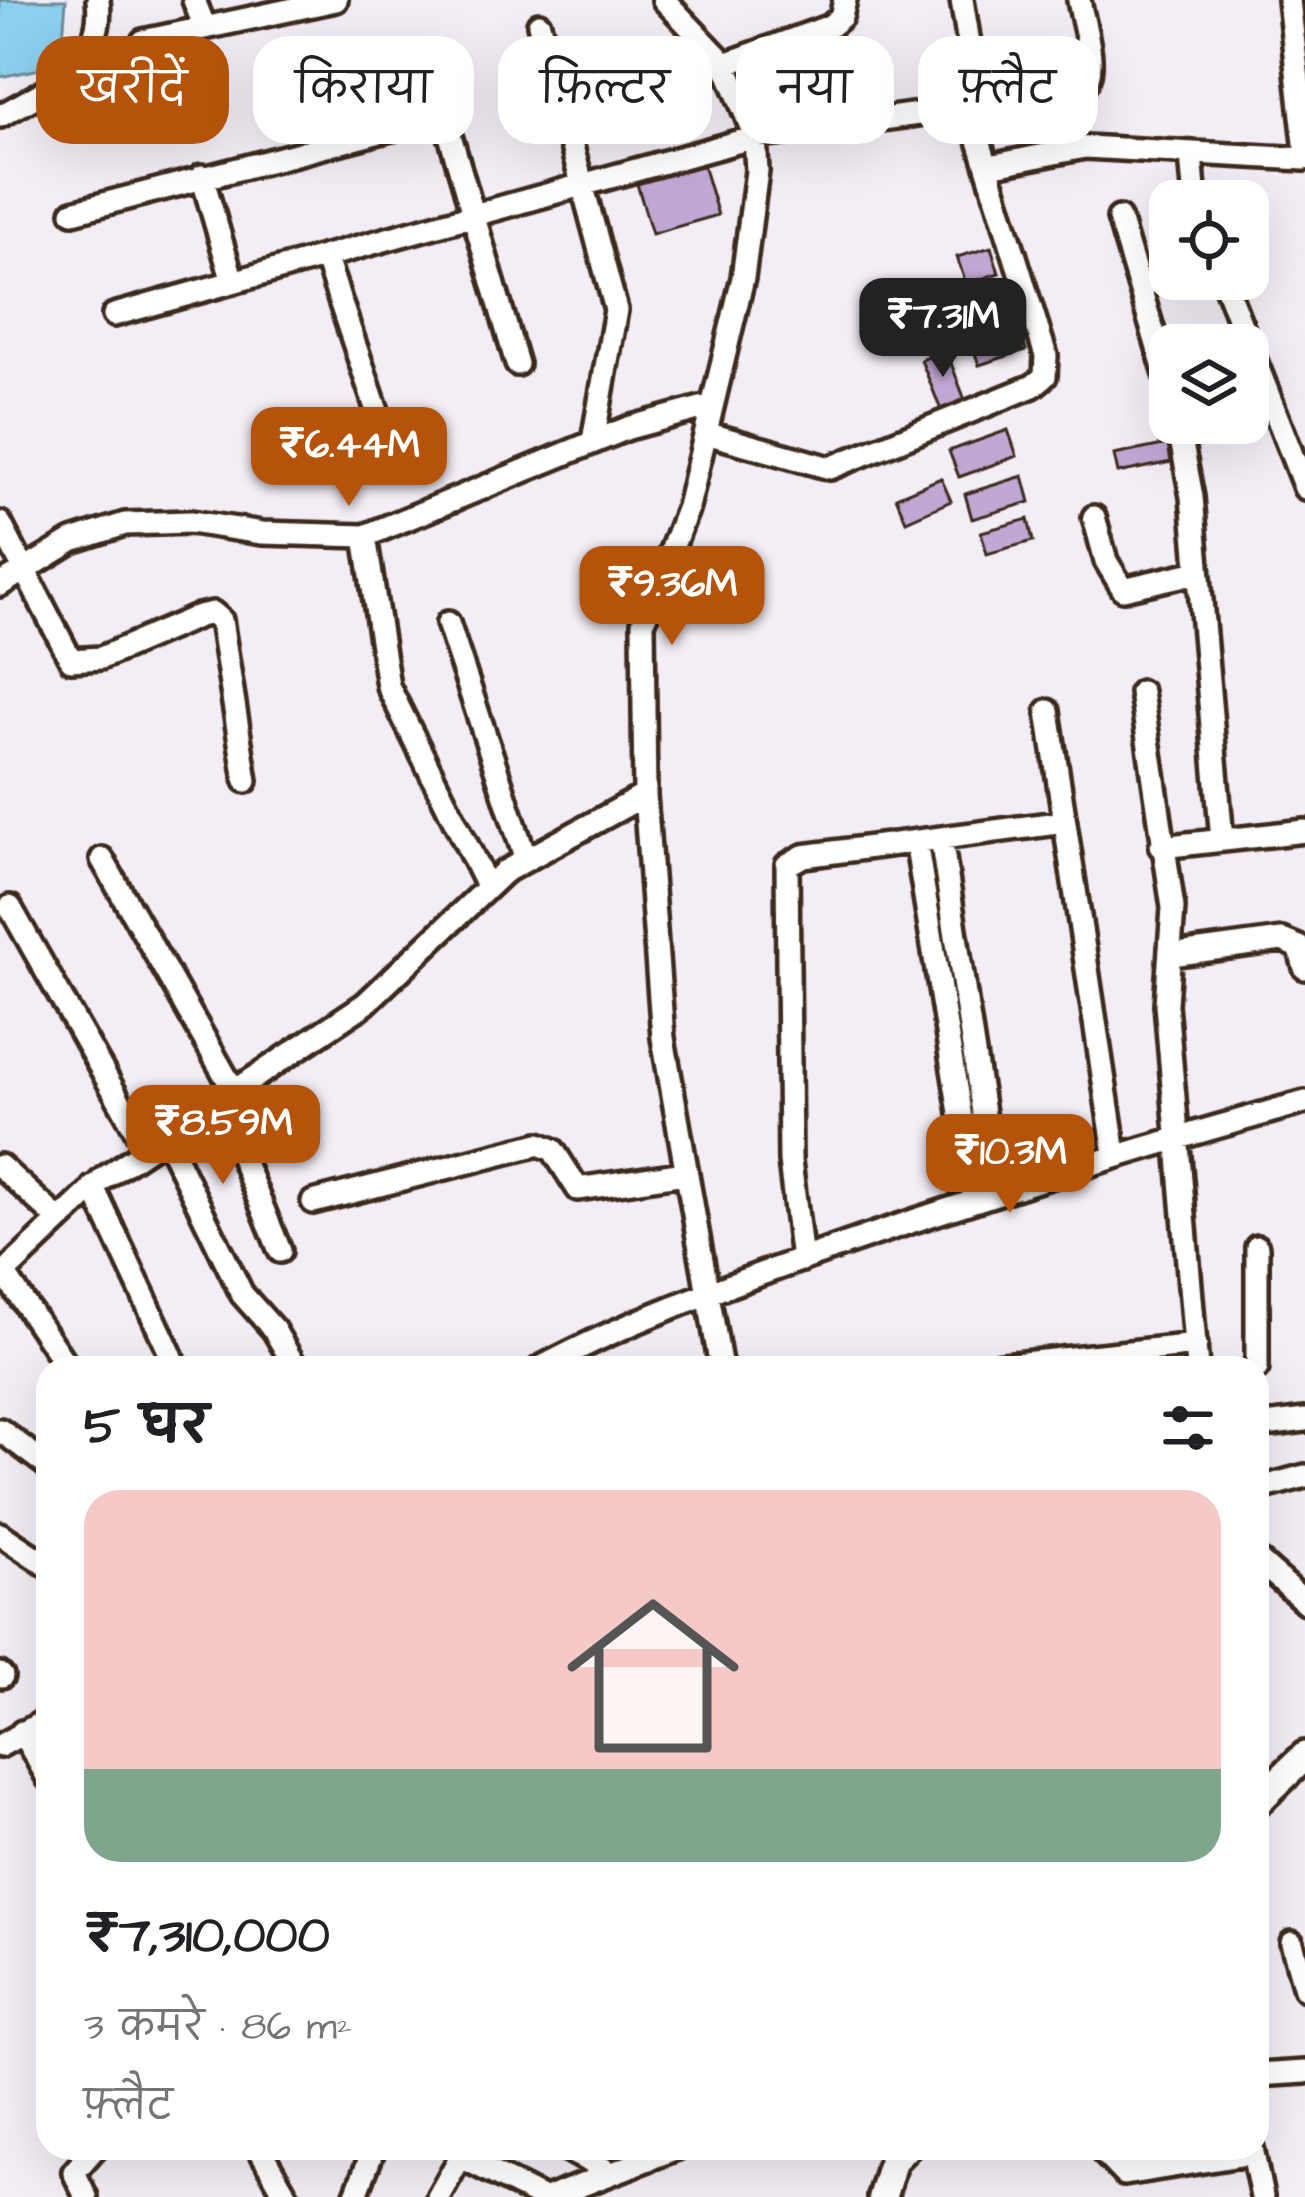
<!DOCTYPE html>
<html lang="hi">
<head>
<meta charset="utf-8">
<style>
	:root { --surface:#fff; --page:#f6f6f6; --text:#202124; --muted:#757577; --line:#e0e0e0; --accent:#b45309 }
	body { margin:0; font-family:"Architects Daughter","Playpen Sans Deva",sans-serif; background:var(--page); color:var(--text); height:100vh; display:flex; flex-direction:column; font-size:45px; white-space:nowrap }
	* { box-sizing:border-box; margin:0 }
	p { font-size:39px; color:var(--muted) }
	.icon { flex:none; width:66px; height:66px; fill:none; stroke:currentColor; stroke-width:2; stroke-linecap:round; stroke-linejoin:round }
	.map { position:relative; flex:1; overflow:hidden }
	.side { position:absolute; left:36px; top:1356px; width:1233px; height:804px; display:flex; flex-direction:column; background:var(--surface); border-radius:36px; box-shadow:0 12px 48px #0002 }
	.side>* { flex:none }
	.top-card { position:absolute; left:36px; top:36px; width:1233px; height:108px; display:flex; gap:24px }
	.tools { position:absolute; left:1149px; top:180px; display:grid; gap:24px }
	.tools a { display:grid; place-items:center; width:120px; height:120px; border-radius:24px; background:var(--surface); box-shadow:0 12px 48px #0002; font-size:60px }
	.price { position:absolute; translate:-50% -102px; padding:0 27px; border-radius:24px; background:var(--accent); color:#fff; font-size:39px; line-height:78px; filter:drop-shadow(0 3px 6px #0008) }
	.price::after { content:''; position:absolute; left:50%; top:72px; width:36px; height:27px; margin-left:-18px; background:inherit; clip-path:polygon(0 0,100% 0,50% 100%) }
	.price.selected { background:#222; color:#fff }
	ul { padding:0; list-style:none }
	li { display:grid; align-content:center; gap:24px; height:636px; padding:0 48px }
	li+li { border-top:3px solid var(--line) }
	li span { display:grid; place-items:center; height:372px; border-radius:36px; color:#555 }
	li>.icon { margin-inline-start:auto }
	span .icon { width:216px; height:216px; fill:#fffc; stroke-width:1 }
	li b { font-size:51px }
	h2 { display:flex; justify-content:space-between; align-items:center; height:144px; padding:0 48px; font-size:51px }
	.chip { padding:0 42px; border-radius:36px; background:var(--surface); box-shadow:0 12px 48px #0002; font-size:42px; line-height:108px }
	.chip.selected { background:var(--accent); color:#fff }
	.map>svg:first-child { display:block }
</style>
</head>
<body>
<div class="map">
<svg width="1305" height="2197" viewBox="0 0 1305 2197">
	<rect width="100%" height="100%" fill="#f3edf6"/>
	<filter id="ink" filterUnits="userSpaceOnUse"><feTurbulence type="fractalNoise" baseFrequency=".00833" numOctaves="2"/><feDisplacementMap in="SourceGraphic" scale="24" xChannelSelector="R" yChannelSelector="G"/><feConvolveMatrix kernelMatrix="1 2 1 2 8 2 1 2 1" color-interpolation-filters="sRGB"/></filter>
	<g filter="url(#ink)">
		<path fill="#8dcfef" stroke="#6c8d9b" stroke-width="3" d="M0 0H66L61 65 0 77Z"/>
		<path fill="#c2a7d4" stroke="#3b2a1e" stroke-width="3" d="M815 48 831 101 796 111 781 58Z
			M703 165 718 215 652 234 637 184Z
			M991 247 999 273 966 284 957 257Z
			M1016 320 1026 350 979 365 969 335Z
			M946 350 965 400 941 410 921 360Z
			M1008 430 1017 456 959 477 949 451Z
			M1168 444 1171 462 1118 473 1114 455Z
			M1023 476 1030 502 972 519 965 494Z
			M941 478 951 501 906 521 896 497Z
			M1028 519 1033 541 987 554 981 532Z"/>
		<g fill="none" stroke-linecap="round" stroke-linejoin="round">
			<g stroke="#3b2a1e" stroke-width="30">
				<path id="minor" d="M194 0 205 28
					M664 0 725 64 755 137 757 171 743 278 688 507 643 623 645 795 663 1038 721 1368
					M962 0 979 105
					M1289 0 1305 143
					M539 24 616 310 593 441
					M143 41 336 0
					M725 64 830 26 841 17 845 0
					M961 108 1082 89C1100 69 1083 25 1079 0
					M0 116C48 90 106 63 98 0
					M1191 155 1195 201
					M990 166 1085 147 1305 159
					M202 176 233 282
					M73 212 430 119 449 132 517 364
					M1119 218 1170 388
					M325 256 382 426
					M1223 279 1305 488
					M114 315 755 137 961 108 971 115 1046 356 1045 376 1033 386 830 468 706 433
					M1178 423 1192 497 1222 840
					M1094 517 1106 561 1123 589 1198 572
					M0 523 71 660 101 658 199 616 213 613 221 620 246 781
					M365 536 388 686 487 886
					M0 585 72 541 125 524 191 522 262 533 365 536 628 428 712 405
					M448 623 526 860
					M1141 692 1173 908 1166 1004 1197 1368
					M1048 711 1115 1154
					M941 838 995 1191
					M916 841 974 1199
					M1161 847 1305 831
					M102 859 234 1091
					M10 907 146 1148
					M1171 955 1282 940 1299 947 1305 968
					M219 1101 280 1251
					M165 1136 242 1294 274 1330 296 1368
					M0 1166 57 1218
					M93 1187 177 1368
					M313 1202 539 1144 553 1150 578 1189 685 1173
					M802 1260 790 1161 787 865 803 856 1065 822
					M4 1273 68 1368
					M0 1277 104 1178 365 1004 504 872 645 795
					M540 1368C624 1323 710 1292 800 1260 967 1201 1134 1149 1305 1102
					M975 1368 1196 1345
					M1257 1368V1247
					M1257 1426 1305 1420
					M0 1430 48 1466
					M1257 1489 1305 1476
					M0 1534 48 1566
					M1257 1559 1305 1602
					M0 1674 2 1676
					M22 1732 48 1778
					M0 1746 48 1719
					M1292 1943 1305 1989
					M1257 2075 1305 2072
					M259 2148 287 2197
					M563 2148 612 2173
					M1099 2148 1124 2174 1253 2153
					M1252 2148 1262 2197
					M461 2157 540 2197
					M86 2197 74 2172 95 2148
					M355 2197 374 2148
					M438 2197 465 2149
					M551 2197 677 2148"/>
			</g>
			<g stroke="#3b2a1e" stroke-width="36">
				<path id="tertiary" d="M1257 1802 1305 1756
					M882 2197 893 2160 905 2148"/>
			</g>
			<use href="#minor" stroke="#fff" stroke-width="21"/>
			<use href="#tertiary" stroke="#fff" stroke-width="27"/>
		</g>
	</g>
</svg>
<div class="tools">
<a><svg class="icon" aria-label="locate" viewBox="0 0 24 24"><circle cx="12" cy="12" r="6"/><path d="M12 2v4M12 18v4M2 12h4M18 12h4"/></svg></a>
<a><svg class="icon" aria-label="layers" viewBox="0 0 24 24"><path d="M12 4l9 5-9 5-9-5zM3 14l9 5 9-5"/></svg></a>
</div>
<b class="price selected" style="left:943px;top:380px">₹7.31M</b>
<b class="price" style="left:349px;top:509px">₹6.44M</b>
<b class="price" style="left:672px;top:648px">₹9.36M</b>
<b class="price" style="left:223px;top:1187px">₹8.59M</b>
<b class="price" style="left:1010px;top:1216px">₹10.3M</b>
<div class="top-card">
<a class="chip selected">खरीदें</a>
<a class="chip">किराया</a>
<a class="chip">फ़िल्टर</a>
<a class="chip">नया</a>
<a class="chip">फ़्लैट</a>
</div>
<section class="side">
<h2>5 घर<svg class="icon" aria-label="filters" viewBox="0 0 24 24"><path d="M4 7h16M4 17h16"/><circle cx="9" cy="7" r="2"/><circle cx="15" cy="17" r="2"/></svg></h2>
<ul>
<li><span style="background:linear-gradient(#f6c9c9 75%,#7fa58c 0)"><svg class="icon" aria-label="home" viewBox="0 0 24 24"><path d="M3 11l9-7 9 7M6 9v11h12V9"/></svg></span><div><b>₹7,310,000</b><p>3 कमरे · 86 m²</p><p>फ़्लैट</p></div></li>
</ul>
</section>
</div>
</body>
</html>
